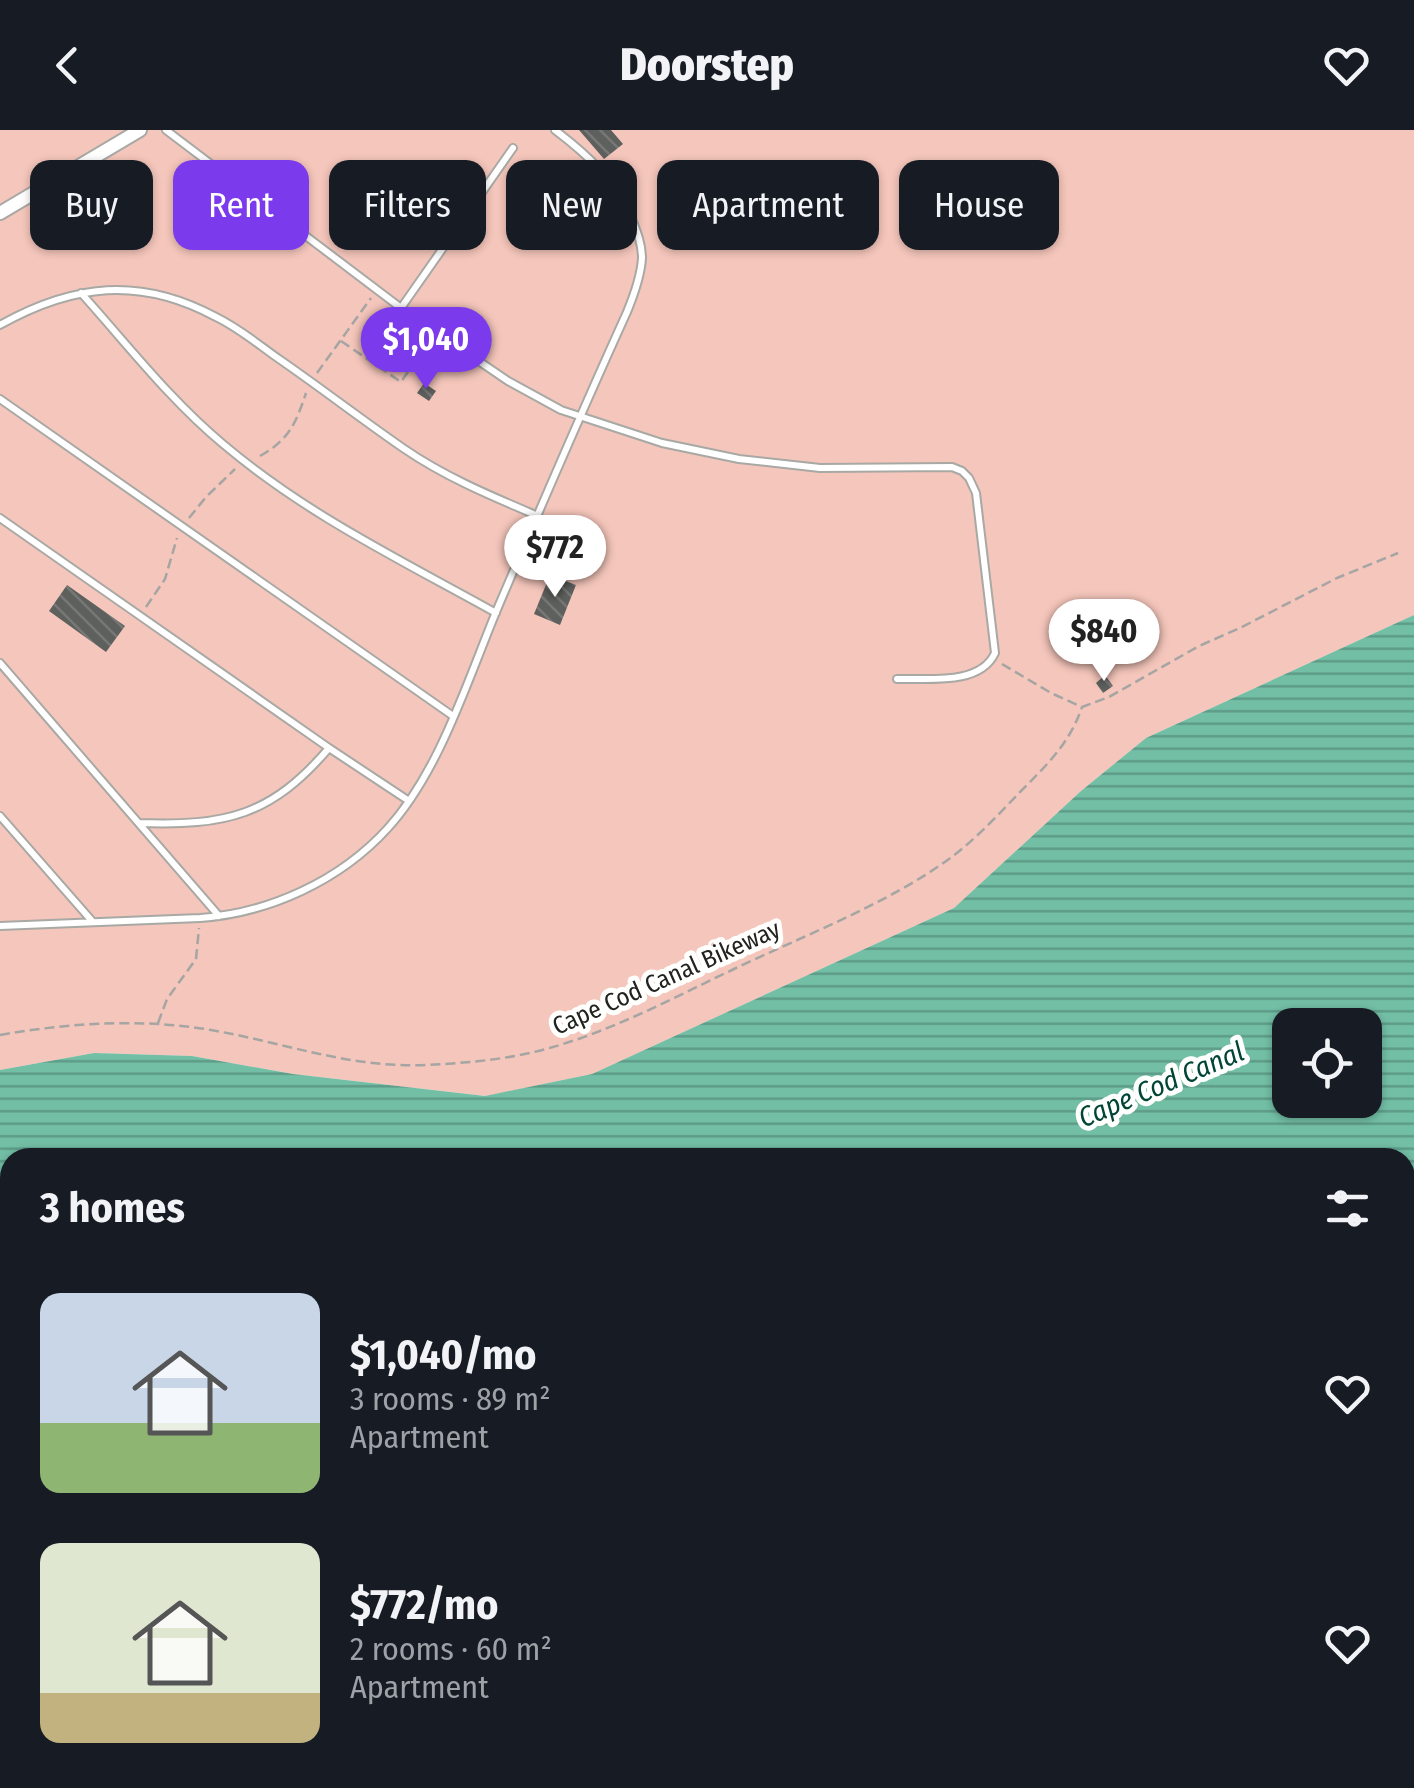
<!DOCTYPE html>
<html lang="en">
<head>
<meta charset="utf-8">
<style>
	:root { --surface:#171b24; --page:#20242c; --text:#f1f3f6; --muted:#9ea1a6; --accent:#7c3aed }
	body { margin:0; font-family:"Fira Sans Condensed",sans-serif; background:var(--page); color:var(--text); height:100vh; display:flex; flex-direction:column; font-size:38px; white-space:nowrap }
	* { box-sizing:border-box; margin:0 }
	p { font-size:32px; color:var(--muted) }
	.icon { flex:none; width:55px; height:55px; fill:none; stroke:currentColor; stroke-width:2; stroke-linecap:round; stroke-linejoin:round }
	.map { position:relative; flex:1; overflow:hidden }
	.panel { position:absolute; left:0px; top:1018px; width:1415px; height:642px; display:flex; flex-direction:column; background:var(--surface); border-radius:30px 30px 0 0; box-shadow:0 2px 8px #0004 }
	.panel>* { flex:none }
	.top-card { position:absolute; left:30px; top:30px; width:1355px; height:90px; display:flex; gap:20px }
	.controls { position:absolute; left:1272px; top:878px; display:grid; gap:20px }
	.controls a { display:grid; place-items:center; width:110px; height:110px; border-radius:20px; background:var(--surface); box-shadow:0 2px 8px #0004; font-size:50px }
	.price { position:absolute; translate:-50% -85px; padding:0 22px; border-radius:35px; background:#fff; color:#222; font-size:32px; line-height:65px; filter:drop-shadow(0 2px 5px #0008) }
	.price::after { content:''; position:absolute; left:50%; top:60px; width:30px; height:22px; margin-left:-15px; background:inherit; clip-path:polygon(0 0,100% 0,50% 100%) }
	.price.on { background:var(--accent); color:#fff }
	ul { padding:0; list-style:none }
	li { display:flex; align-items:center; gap:30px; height:250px; padding:0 40px }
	li span { display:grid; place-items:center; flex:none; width:280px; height:200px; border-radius:20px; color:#555 }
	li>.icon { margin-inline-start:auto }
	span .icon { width:120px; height:120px; fill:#fffc; stroke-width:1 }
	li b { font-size:42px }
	h2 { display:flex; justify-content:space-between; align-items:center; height:120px; padding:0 40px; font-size:42px }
	.chip { padding:0 35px; border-radius:20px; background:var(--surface); box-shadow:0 2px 8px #0004; font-size:35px; line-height:90px }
	.chip.on { background:var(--accent); color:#fff }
	header { display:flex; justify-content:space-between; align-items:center; height:130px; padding:0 40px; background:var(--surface); font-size:45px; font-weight:800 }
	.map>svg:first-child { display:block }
</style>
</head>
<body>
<header><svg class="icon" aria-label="back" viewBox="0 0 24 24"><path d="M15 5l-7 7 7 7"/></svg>Doorstep<svg class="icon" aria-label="heart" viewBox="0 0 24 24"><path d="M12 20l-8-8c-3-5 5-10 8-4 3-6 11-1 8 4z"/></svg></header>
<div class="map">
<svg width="1414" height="1658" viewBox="0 0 1414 1658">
	<defs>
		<pattern id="water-rules" width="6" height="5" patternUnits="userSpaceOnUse" patternTransform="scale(2.5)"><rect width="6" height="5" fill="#73bfa6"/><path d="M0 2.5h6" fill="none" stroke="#5e9b87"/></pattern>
		<pattern id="building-back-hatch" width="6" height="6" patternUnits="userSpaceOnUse" patternTransform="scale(2.5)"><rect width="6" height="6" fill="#5e605e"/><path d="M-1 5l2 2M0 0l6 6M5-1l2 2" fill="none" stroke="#767776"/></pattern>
	</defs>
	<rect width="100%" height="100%" fill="#e8e8e5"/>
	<path fill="#f5c6bb" d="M0 0H1414V485L1146 608 1081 661 954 778 592 944 486 966 293 944 192 926 94 923 0 940Z
		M1414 1103V1176L1405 1181V1108Z
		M125 1650H788L767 1658H103Z"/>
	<path fill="url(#water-rules)" fill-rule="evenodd" d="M1414 485V1103L1405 1108V1028H10V1650H101L88 1654 89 1658H0V940L94 923 192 926 293 944 485 966 592 944 954 778 1081 661 1146 608ZM1290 895H1365V970H1290Z"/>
	<path fill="url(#building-back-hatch)" d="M579 0H611L623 14 604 29Z
		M424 253 436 261 429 271 417 263Z
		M550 445 576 455 560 495 534 484Z
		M67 455 125 496 106 522 49 481Z
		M1105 545 1113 556 1103 563 1096 553Z"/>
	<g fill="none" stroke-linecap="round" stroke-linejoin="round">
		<g stroke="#a8a8a5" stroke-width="10">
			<path id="service" d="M166 0 401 178 508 251 561 280 662 313 739 329 820 338 952 337 962 341 969 348 976 363 995 523C980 556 927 548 897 549
				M81 163C127 214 170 270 223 314 307 385 401 430 496 483
				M401 178 513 18
				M0 195C73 154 140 146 216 187 239 198 259 215 279 229 321 258 361 289 403 318 445 347 491 366 538 386
				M0 269 453 586
				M0 388 329 618 409 671
				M0 533 219 786
				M0 686 92 791
				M139 693C226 696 271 686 329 618
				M0 796 200 788C269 783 340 751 388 698 439 642 467 552 496 482 539 381 582 281 627 182 634 165 641 146 642 128 642 114 637 102 632 89 615 50 588 25 555 0
				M308 1650 311 1658"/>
		</g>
		<g stroke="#a8a8a5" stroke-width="16">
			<path id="minor" d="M0 83 140 0
				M773 1658 794 1650"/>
		</g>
		<path stroke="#a5a5a3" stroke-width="2.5" stroke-dasharray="10 5" stroke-linecap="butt" d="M341 211 401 252 429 211
			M317 243 371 168
			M260 326C289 310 296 293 306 263
			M189 388 206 367 235 339
			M146 477 165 449 177 408
			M1002 534 1051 563 1082 577 1109 567 1199 516 1240 498 1337 448 1398 423
			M158 893 167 869 196 829 199 798
			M0 905C69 893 141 888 211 900 286 913 348 938 426 935 469 933 512 929 553 917 616 899 675 867 734 839 803 806 887 774 949 729 975 710 998 685 1020 662 1046 636 1070 613 1082 577
			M1405 1138 1414 1133
			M1405 1166 1414 1162
			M1405 1260 1414 1250
			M1405 1308 1414 1310
			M1405 1468 1414 1477
			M112 1658 135 1650"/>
		<use href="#service" stroke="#fff" stroke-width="6"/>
		<use href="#minor" stroke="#fff" stroke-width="12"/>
	</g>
	<g text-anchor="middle" stroke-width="10" stroke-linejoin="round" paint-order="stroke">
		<g font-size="25" fill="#222221" stroke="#fffffe">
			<text transform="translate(666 847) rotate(-24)" y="9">Cape Cod Canal Bikeway</text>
		</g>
		<g font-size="28" font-style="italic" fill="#004535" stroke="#fffffe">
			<text transform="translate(1161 954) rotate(-23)" y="10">Cape Cod Canal</text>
		</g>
	</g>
</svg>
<div class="controls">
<a><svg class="icon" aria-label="locate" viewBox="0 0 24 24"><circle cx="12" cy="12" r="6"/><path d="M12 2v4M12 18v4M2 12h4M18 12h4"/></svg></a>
</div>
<b class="price on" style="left:426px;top:262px">$1,040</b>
<b class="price" style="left:555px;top:470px">$772</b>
<b class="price" style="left:1104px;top:554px">$840</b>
<div class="top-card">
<a class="chip">Buy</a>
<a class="chip on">Rent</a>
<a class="chip">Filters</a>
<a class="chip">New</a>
<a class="chip">Apartment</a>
<a class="chip">House</a>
</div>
<section class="panel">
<h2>3 homes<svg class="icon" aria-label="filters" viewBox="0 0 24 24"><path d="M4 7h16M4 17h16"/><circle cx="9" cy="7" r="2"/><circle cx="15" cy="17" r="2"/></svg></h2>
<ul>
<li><span style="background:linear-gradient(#c9d6e8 65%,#8fb573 0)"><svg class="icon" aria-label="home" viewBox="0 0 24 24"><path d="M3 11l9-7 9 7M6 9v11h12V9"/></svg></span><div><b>$1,040/mo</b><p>3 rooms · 89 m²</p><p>Apartment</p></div><svg class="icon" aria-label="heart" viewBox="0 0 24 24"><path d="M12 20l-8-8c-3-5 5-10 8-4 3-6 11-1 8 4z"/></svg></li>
<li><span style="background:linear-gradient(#dfe7d0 75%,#c2b280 0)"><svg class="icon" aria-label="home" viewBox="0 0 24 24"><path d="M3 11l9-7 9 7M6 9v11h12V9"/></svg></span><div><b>$772/mo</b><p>2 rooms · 60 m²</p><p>Apartment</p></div><svg class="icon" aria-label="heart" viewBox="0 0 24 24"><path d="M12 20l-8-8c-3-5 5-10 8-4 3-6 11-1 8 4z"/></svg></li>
</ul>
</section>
</div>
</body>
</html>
